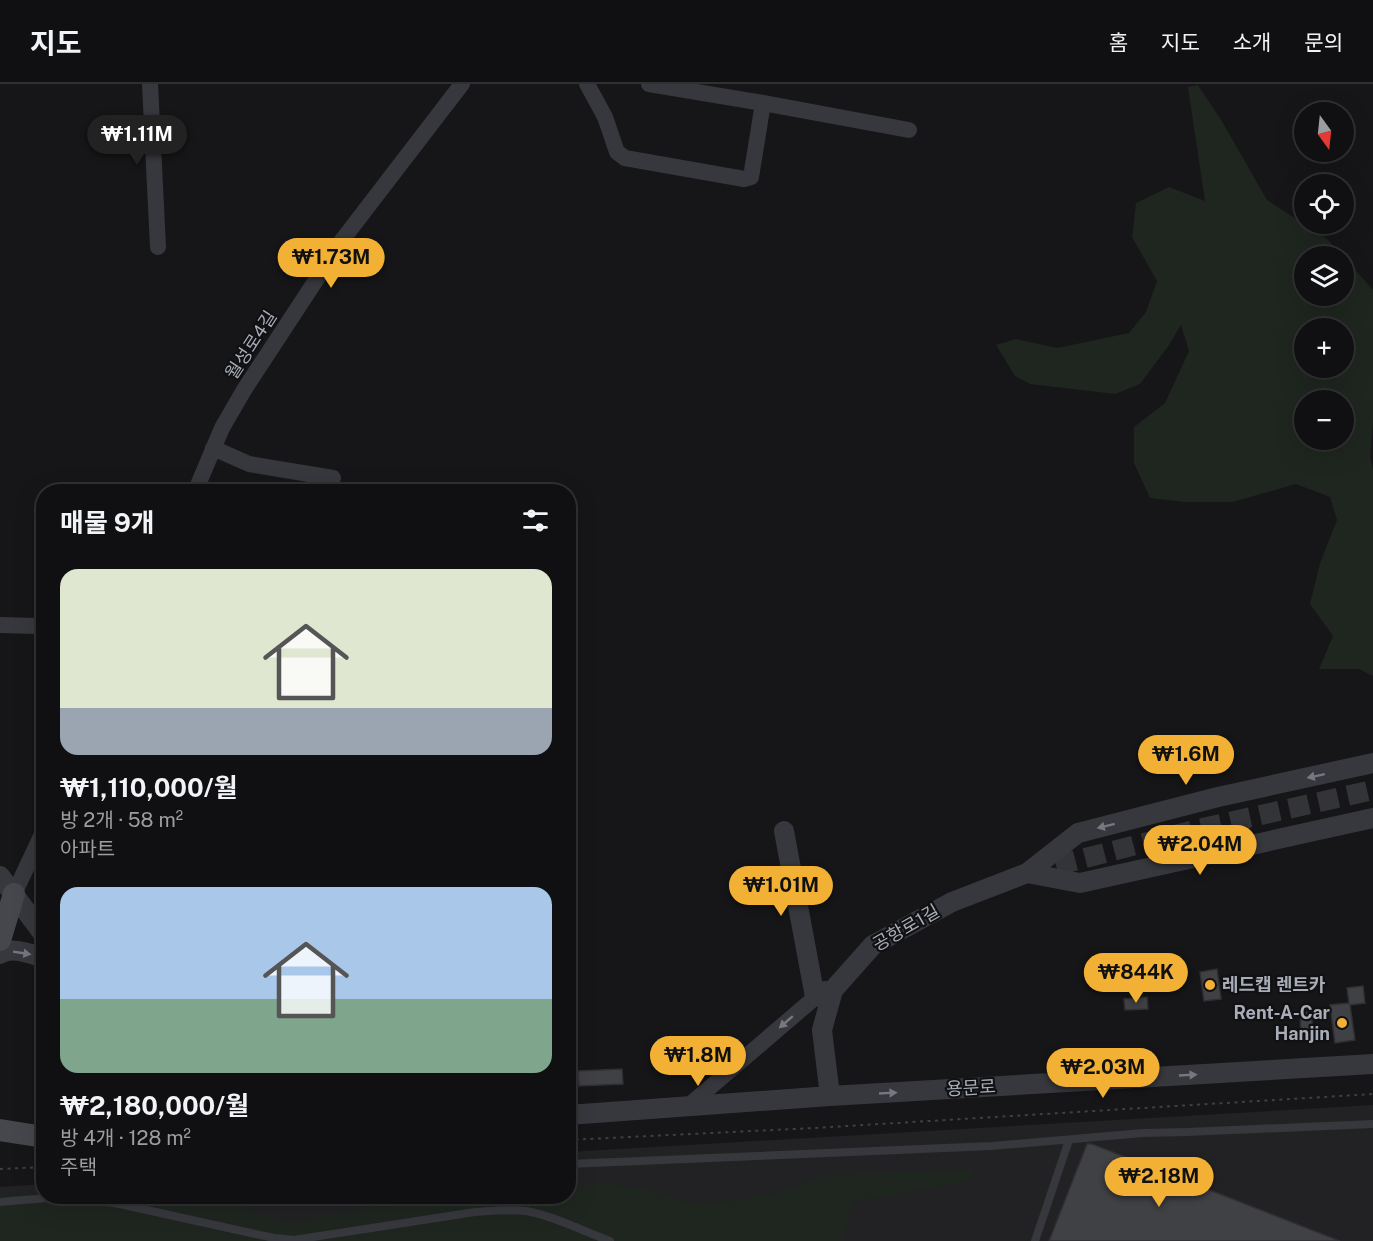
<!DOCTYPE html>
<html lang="ko">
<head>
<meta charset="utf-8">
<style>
	:root { --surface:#101012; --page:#1e1e20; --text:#f1f3f6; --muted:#9c9d9f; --line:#303032; --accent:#f2b134 }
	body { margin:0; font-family:"Public Sans","Noto Sans KR",sans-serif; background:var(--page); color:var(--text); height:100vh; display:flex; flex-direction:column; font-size:22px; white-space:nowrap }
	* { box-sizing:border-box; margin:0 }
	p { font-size:20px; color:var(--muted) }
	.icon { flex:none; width:33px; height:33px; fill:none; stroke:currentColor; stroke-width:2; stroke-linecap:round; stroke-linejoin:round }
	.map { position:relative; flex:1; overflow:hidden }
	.details { position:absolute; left:36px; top:400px; width:540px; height:720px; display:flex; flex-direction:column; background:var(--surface); border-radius:24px; box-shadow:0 6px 24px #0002,0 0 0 2px var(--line) }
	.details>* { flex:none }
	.needle { width:39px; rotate:165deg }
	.buttons { position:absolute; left:1294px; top:18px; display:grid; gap:12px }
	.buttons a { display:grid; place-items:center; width:60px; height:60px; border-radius:50%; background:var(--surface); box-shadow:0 6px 24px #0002,0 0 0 2px var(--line); font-size:30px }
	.price { position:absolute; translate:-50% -51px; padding:0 14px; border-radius:21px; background:var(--accent); color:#111; font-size:20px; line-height:39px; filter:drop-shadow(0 2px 3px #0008) }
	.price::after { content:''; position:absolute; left:50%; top:36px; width:18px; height:14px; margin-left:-9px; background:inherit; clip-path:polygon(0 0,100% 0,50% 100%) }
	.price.selected { background:#222; color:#fff }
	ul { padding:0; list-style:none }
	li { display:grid; align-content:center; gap:12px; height:318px; padding:0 24px }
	li span { display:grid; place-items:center; height:186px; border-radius:18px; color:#555 }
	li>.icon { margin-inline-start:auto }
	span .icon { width:108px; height:108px; fill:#fffc; stroke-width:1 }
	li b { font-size:26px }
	h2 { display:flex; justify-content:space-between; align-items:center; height:72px; padding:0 24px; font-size:26px }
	header { display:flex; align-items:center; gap:36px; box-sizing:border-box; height:84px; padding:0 30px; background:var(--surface); border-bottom:2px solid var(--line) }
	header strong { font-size:28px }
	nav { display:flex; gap:33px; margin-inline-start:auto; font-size:21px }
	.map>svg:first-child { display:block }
</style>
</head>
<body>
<header>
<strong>지도</strong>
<nav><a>홈</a><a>지도</a><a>소개</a><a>문의</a></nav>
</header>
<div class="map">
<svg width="1373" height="1157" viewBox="0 0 1373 1157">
	<rect width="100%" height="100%" fill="#161618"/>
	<path fill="#222225" d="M1373 1021V1157H0V1103L43 1100 44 1113H568L569 1068Z"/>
	<path fill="#1e261f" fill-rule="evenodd" d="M1198 1 1223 39 1267 116 1327 155 1343 172H1305V212H1344V173L1373 206V338L1370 373 1373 386V592L1359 585H1319L1333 552 1310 520 1320 479 1337 436 1330 413 1296 400 1233 418H1185L1150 414 1134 379V343L1165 319 1189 267 1181 241 1169 261 1140 300 1115 310 1030 300 1015 292 996 261 1016 255 1057 264 1129 249 1146 228 1157 197 1132 153 1136 119 1169 103 1205 117 1188 3ZM1305 244H1344V284H1305ZM1305 316H1344V356H1305Z
		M974 1085 970 1097 853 1118 842 1157H0V1112L43 1109 44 1113H230L254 1128 290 1139 362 1125 471 1113H568L569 1103 603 1099 655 1107 689 1119 730 1117 779 1108 824 1091Z"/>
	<path fill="#404145" stroke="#303034" stroke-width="1.5" d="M1217 885 1221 915 1204 917 1200 888Z
		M1363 902 1365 919 1350 921 1355 956 1335 959 1330 921 1349 919 1347 904Z
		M1147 913 1148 925 1125 926 1124 915Z
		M1301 928H1312V952L1300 951Z
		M622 985 623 1000 579 1002 578 987Z
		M1087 1060H1092L1340 1157H1049Z"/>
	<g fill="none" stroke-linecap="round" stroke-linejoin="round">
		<path stroke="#333438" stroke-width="20" stroke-dasharray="20 10" stroke-linecap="butt" d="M1027 789 1198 745 1373 706"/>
		<path stroke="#3d3f44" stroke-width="2" stroke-dasharray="3 4.5" stroke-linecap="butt" d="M568 1056 814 1044 1373 1010
			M0 1085 44 1083"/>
		<path stroke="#37383d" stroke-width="8" d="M568 1080 992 1062 1143 1049 1187 1048 1373 1040
			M284 1113H308
			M0 1118 60 1113 115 1119 274 1154 294 1156 475 1128C492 1127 510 1125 526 1127 552 1131 585 1148 610 1157
			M1035 1157 1069 1056"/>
		<path stroke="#37383d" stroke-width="16" d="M150 0 158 163
			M587 0 605 33 617 68 625 74 744 95 751 93 763 19
			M649 0 763 19 909 46
			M213 364 249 380 333 394
			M195 408 222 344 244 306 343 155 462 0
			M0 541 35 542 44 540
			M14 810 44 746
			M687 1023 825 905"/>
		<path stroke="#37383d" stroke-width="20" d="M784 747 815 913
			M1027 789 1080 799 1373 734
			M0 792 44 851
			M0 870C12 862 30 870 44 874
			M830 1012 822 946 833 906 873 861 952 818 1027 789 1078 749 1218 713 1373 679
			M568 1031 830 1012 1373 980"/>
		<path stroke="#45474d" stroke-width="22" d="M0 856 14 810
			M0 1046 44 1053"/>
	</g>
	<defs><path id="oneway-solid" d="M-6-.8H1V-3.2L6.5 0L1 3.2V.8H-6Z" transform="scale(1.5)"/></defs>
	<g fill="#757881">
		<use href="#oneway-solid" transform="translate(1316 692) rotate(168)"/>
		<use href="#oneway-solid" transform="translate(1106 742) rotate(166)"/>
		<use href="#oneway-solid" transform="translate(22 869) rotate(9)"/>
		<use href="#oneway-solid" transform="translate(786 938) rotate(139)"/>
		<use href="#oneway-solid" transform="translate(1188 991) rotate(-3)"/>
		<use href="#oneway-solid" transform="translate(888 1009) rotate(-3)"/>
	</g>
	<g fill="#f2b134" stroke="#111113" stroke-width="2">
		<circle cx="1210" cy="901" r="6"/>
		<circle cx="1342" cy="939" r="6"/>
	</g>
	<g text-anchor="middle" stroke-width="4.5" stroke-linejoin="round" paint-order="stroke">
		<g font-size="18" fill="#a8adb8" stroke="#111113">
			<text transform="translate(251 261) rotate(-57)" y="6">월성로4길</text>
			<text transform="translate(906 844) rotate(-30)" y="6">공항로1길</text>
			<text transform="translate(971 1004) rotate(-3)" y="6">용문로</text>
		</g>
		<g font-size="18" font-weight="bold" fill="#a8adb8" stroke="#111113" text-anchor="start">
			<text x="1222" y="907">레드캡 렌트카</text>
			<text x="1330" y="935" text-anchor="end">Rent-A-Car<tspan x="1330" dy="21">Hanjin</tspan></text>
		</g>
	</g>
</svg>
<div class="buttons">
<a><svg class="needle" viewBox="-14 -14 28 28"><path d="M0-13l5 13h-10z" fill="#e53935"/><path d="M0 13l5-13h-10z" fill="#9c9d9f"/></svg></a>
<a><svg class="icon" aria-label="locate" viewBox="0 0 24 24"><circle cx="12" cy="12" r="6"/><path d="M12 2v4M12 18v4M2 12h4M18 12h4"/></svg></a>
<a><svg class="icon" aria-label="layers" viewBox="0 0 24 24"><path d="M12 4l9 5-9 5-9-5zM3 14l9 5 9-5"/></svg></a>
<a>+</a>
<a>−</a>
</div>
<b class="price selected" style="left:137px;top:82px">₩1.11M</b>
<b class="price" style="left:331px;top:205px">₩1.73M</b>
<b class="price" style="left:1186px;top:702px">₩1.6M</b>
<b class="price" style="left:1200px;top:792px">₩2.04M</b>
<b class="price" style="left:781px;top:833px">₩1.01M</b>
<b class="price" style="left:1136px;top:920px">₩844K</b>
<b class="price" style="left:698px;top:1003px">₩1.8M</b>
<b class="price" style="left:1103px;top:1015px">₩2.03M</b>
<b class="price" style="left:1159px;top:1124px">₩2.18M</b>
<section class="details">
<h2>매물 9개<svg class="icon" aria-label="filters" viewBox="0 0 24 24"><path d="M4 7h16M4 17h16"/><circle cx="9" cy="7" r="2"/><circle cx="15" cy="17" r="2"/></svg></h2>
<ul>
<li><span style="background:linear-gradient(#dfe7d0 75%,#9aa5b1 0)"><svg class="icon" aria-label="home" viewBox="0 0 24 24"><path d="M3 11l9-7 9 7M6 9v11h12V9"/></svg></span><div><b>₩1,110,000/월</b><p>방 2개 · 58 m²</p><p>아파트</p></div></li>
<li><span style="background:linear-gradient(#a9c7e8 60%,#7fa58c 0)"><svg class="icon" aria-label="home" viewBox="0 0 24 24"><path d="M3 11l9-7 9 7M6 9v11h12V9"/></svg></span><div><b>₩2,180,000/월</b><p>방 4개 · 128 m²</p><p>주택</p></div></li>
</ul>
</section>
</div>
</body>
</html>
